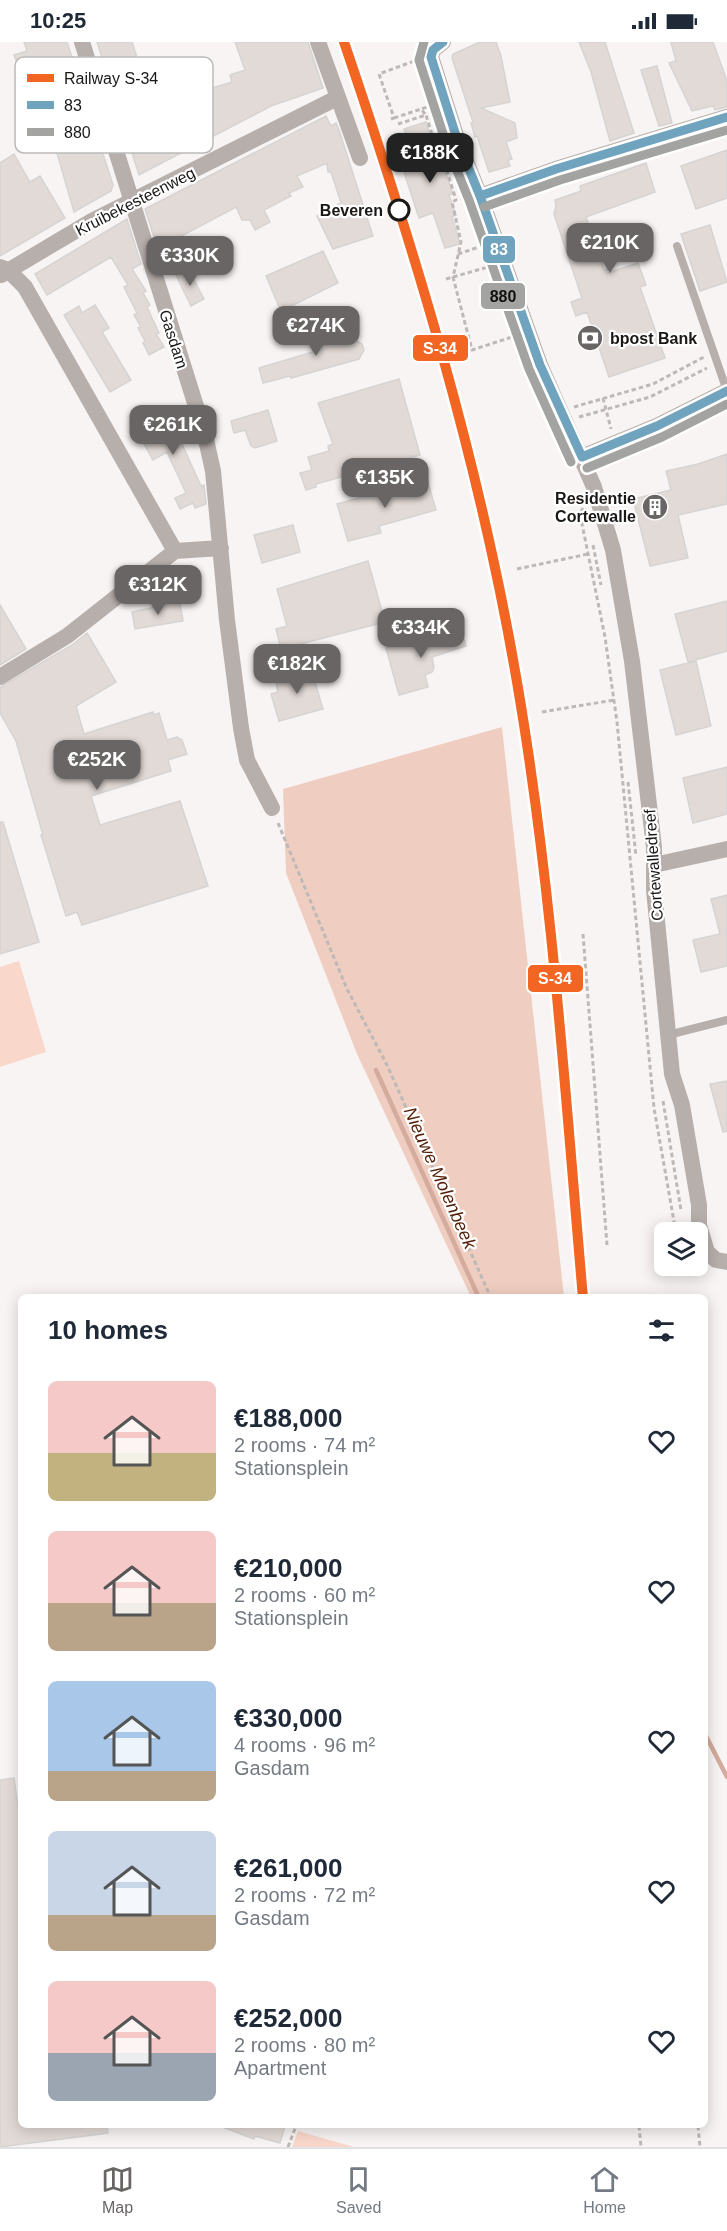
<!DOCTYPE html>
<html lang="en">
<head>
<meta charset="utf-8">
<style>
	:root { --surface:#fff; --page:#f2f2f3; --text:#1f2937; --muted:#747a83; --line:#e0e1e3; --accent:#686564 }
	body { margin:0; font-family:Helvetica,sans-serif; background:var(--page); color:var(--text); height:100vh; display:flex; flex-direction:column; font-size:22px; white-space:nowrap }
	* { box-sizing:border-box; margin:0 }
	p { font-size:20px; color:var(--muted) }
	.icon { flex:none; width:33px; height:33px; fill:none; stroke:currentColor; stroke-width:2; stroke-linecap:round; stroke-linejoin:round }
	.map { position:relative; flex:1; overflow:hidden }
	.sheet { position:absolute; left:18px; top:1252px; width:690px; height:834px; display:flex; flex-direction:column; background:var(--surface); border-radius:9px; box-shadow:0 3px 15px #0003 }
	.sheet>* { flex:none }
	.controls { position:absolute; left:654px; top:1180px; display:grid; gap:12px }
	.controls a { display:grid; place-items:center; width:54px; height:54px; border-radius:9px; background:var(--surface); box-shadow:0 3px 15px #0003; font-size:30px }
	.price { position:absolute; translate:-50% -51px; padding:0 14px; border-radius:12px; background:var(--accent); color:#fff; font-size:20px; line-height:39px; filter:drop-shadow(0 2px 3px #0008) }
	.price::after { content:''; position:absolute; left:50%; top:36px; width:18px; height:14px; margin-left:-9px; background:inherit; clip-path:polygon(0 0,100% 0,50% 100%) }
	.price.selected { background:#222; color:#fff }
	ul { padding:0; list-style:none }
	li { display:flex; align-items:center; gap:18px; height:150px; padding:0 30px }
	li span { display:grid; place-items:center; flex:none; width:168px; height:120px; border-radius:9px; color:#555 }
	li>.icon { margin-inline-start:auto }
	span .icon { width:72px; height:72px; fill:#fffc; stroke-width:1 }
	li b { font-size:26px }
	h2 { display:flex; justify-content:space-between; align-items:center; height:72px; padding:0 30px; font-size:26px }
	.status { display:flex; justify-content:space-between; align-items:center; height:42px; padding:0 30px; background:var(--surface); direction:ltr }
	.status svg { height:16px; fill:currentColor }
	.dock { display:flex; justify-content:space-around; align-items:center; height:84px; border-top:2px solid var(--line); background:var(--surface); font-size:16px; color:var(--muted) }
	.dock a { display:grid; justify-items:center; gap:3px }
	.dock .selected { color:var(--accent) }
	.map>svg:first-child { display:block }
</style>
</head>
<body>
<div class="status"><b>10:25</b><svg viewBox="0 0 49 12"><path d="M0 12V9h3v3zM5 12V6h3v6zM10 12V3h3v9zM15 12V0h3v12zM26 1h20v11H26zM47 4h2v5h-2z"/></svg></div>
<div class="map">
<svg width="727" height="2105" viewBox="0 0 727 2105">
	<rect width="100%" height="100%" fill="#f8f4f3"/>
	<path fill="#f9d7cb" d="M19 919 46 1010 0 1025V925Z
		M298 2089 354 2105H292Z"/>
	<path fill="#efcec1" d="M502 685 564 1255H471L357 1012 286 831 283 747Z"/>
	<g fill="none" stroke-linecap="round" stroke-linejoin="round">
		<path stroke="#d4ab9c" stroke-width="4.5" d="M376 1028 479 1256
			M705 1692 727 1735"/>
	</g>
	<path fill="#e2dad6" stroke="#d6d4d3" stroke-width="1.5" d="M24 0H67L113 143 111 149 74 170 41 56 32 59 14 13 27 9Z
		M97 0H132L144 37 128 42 125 32 109 37Z
		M235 0H308L323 46 271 64 139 133 120 73 197 47 199 50 232 40 230 33 245 28Z
		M480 0H496L501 14 510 60 481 66 515 81 517 96 506 100 512 117 508 118 510 124 489 130 477 94 475 95 471 81 473 80 452 16 453 12Z
		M579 0H605L634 91 610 99 591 30Z
		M671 0H713L727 39V65L715 68 713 64 692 69 669 21 676 19Z
		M657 24 672 81 659 84 641 28Z
		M326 74 331 84 336 81 339 88 373 194 333 207 317 174 341 161 331 130H328L327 121 297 134 303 145 289 151 291 154 264 168 270 180 255 188 250 178H242L236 165 174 198 173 196 161 201 157 193 154 195 145 167Z
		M426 80 441 128 444 127 453 152 449 153 456 173 452 175 460 202 445 206 433 171 419 176 402 124 415 120 404 87Z
		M727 108V156L696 167 681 124Z
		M14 112 30 140 40 134 65 176 0 214V121Z
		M646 121 655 150 586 175 604 228 607 227 608 231 638 221 646 243 640 245 665 316 609 335 587 270 576 274 571 260 582 256 554 172 556 164 555 158 581 149 580 144Z
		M127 177 141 222 132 227 146 249 143 251 150 263 147 265 159 291 156 292 164 305 149 313 143 301 145 299 138 286 141 285 134 273 137 271 124 245 128 243 111 215 47 253 35 232Z
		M710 183 727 240 700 249 681 192Z
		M323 209 338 241 281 269 266 234Z
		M188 227 204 257 191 264 176 233Z
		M95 263 109 286 102 290 131 338 110 350 64 273 79 264 82 271Z
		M332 279 339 301 353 297 362 302 364 308 359 317 291 336 290 334 263 341 259 326 323 307 317 283Z
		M399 337 420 413 316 442V445L306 448 300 431 312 428 308 415 329 409 328 404 333 402 318 361Z
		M166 368 185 400 182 402 201 444 204 443 206 462 195 466 193 461 180 467 175 456 186 451 167 410 153 418 135 386Z
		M268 368 277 399 255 406 251 404 245 388 234 391 231 379Z
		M727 412V462L678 473 688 516 650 524 633 457 671 448 666 429 698 422Z
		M427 437 436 468 379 484 381 491 348 499 337 462Z
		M293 483 300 510 262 521 254 493Z
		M368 519 385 580 281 607 276 587 287 584 277 547Z
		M727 559V609L688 620 675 572Z
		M174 561 180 562 183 579 135 587 132 570Z
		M0 563 26 607 0 623Z
		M461 586 466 604 432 615 434 626 432 630 425 633 428 645 399 653 386 606Z
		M87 591 116 640 76 664 84 692 153 670 154 673 159 671 167 698 177 695 182 698 187 712 168 718 171 729 91 754 100 783 180 759 208 844 82 883 77 870 66 874 41 793H43L16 699 0 671V645L72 603Z
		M696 619 711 684 676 693 660 628Z
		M310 623 323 667 279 679 271 652 278 650 276 641 293 636 291 628Z
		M727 725V772L693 781 683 736Z
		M0 780H3L39 900 0 912Z
		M727 853V924L701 930 693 898 720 892 711 857Z
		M727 1039V1089L723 1090 710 1042Z
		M14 1736 21 1787V2084H107L108 2091 0 2105V1738Z
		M220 2084H285L280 2101 255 2094 254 2097Z"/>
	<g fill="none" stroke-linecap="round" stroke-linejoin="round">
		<path stroke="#beb8b7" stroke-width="3" stroke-dasharray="4.5 3" stroke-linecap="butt" d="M425 72 421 67 431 64
			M394 76 421 67
			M391 77 394 76 379 32 417 18
			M398 82 426 73 442 125 446 126 456 158 452 160 461 200 453 235 472 308 512 295
			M458 212 482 204
			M446 237 488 225
			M603 356 611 387
			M574 365 653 342 704 315
			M579 375 650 355 707 326
			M583 466 580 472 605 595 617 680 654 1066 676 1191
			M593 503 601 543
			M517 527 588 512
			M542 670 614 658
			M628 740 636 814
			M278 781 347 947 387 1023 491 1256
			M583 892 607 1203
			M663 1059 681 1168
			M682 1224 683 1228 703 1227
			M639 2084 641 2105
			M698 2084 700 2105
			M288 2105 296 2084"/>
		<path stroke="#b7afac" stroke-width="8" d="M677 204 727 349
			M668 993 727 978"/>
		<path stroke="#b7afac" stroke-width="16" d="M82 0 205 393 213 429 227 578 241 686 247 718 272 766
			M318 0 360 116
			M443 0 433 8 431 15 458 100 480 154 540 323 594 445 613 508 632 619 654 805V848L672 1032 682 1063 699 1163V1183L707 1210 716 1218 727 1220
			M480 154 556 127 727 75
			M0 225 8 228 25 245 175 509 67 594 0 635
			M1 233 92 179 337 56
			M582 415 657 384 727 349
			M175 509 221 506
			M654 823 727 807"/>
		<g stroke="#fff" stroke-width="14">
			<path id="bus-1" d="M443 0 433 8 431 15 458 100 480 154 540 323 582 415
				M480 154 556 127 727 75
				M582 415 657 384 727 349"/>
		</g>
		<g stroke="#fff" stroke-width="14">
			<path id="bus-2" d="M424 0 419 18 447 104 469 158 529 327 571 420
				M484 165 560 138 727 88
				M587 426 662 395 727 362"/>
		</g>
		<use href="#bus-1" stroke="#70a3bd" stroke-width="9"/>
		<use href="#bus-2" stroke="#a3a3a2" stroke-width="9"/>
		<g stroke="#fff" stroke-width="15">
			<path id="rail-1" d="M344 0C415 209 480 422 517 640 552 844 565 1050 583 1256"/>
		</g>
		<use href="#rail-1" stroke="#f26522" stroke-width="10"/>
	</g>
	<defs>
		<g id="bank-disc" transform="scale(1.35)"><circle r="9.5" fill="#686564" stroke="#fff"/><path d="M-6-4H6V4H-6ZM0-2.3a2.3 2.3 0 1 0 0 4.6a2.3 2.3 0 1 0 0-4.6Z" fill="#fff"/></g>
		<g id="building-disc" transform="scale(1.35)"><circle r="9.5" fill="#686564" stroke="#fff"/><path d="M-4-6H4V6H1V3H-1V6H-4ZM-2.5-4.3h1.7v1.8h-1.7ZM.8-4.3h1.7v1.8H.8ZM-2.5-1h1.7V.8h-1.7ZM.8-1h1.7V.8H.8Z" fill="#fff"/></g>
	</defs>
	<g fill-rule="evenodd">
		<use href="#bank-disc" x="590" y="296"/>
		<use href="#building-disc" x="655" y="465"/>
	</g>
	<circle fill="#fff" stroke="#1a1817" stroke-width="3" cx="399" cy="168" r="10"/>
	<g text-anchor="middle" stroke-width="4.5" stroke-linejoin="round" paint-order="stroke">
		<g font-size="16" fill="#1a1817" stroke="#fff">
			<text transform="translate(135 159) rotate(-27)" y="6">Kruibekesteenweg</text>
			<text transform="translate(174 297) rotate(72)" y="6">Gasdam</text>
			<text transform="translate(653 823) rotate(-94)" y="6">Cortewalledreef</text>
		</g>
		<g font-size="16" font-weight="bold" fill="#1a1817" stroke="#fff" text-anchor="end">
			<text x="383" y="174">Beveren</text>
		</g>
		<g font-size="16" font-weight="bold" fill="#1a1817" stroke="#fff" text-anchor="start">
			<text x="610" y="302">bpost Bank</text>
			<text x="636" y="462" text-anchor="end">Residentie<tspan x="636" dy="18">Cortewalle</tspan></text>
		</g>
		<g font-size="18" font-style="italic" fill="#521e08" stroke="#fff">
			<text transform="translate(440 1136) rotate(66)" y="6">Nieuwe Molenbeek</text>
		</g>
	</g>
	<rect x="15" y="15" width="198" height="96" rx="9" fill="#fff" stroke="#babab9" stroke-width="1.5"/>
	<rect x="27" y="32" width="27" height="8" fill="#f26522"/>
	<rect x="27" y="59" width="27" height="8" fill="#70a3bd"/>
	<rect x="27" y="86" width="27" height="8" fill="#a3a3a2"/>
	<g font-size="16" fill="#1a1817">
		<text x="64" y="42">Railway S-34</text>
		<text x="64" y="69">83</text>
		<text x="64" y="96">880</text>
	</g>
	<g stroke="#fff" stroke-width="2">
		<rect x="482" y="193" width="34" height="29" rx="6" fill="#70a3bd"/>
		<rect x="480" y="240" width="46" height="28" rx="6" fill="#a3a3a2"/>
		<rect x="412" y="292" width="57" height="28" rx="6" fill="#f26522"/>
		<rect x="527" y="922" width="57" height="29" rx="6" fill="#f26522"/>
	</g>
	<g font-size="16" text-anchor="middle" font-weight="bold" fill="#fff">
		<text x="499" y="213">83</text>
		<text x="440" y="312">S-34</text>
		<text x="555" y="942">S-34</text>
	</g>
	<g font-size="16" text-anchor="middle" font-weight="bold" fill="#111">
		<text x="503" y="260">880</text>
	</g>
</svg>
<div class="controls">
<a><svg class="icon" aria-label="layers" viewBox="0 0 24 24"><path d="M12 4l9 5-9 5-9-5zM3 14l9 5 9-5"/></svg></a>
</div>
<b class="price selected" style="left:430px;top:142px">€188K</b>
<b class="price" style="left:610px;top:232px">€210K</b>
<b class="price" style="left:190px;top:245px">€330K</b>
<b class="price" style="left:316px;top:315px">€274K</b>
<b class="price" style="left:173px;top:414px">€261K</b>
<b class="price" style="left:385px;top:467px">€135K</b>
<b class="price" style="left:158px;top:574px">€312K</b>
<b class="price" style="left:421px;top:617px">€334K</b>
<b class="price" style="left:297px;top:653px">€182K</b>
<b class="price" style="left:97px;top:749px">€252K</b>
<section class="sheet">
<h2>10 homes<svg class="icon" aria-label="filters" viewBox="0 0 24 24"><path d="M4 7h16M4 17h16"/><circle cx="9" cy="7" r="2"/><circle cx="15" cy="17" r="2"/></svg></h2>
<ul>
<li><span style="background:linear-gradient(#f6c9c9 60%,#c2b280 0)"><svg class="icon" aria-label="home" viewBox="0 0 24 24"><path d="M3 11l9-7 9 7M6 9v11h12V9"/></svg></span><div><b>€188,000</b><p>2 rooms · 74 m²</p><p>Stationsplein</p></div><svg class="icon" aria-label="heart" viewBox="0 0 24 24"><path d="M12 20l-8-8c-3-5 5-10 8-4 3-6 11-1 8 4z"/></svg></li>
<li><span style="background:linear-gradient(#f6c9c9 60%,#b9a48a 0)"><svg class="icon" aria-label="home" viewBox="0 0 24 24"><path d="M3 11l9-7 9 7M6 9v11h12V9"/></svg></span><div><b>€210,000</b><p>2 rooms · 60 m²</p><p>Stationsplein</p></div><svg class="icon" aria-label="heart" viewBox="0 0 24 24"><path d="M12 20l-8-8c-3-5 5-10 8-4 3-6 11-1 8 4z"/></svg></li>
<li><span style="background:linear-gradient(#a9c7e8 75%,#b9a48a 0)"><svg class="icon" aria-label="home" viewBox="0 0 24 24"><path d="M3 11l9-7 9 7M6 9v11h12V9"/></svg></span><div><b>€330,000</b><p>4 rooms · 96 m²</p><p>Gasdam</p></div><svg class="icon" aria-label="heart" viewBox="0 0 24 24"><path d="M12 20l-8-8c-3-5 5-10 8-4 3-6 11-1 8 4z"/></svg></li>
<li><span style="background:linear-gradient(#c9d6e8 70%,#b9a48a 0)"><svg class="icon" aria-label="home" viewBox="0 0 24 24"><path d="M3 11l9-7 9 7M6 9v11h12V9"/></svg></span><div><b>€261,000</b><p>2 rooms · 72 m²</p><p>Gasdam</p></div><svg class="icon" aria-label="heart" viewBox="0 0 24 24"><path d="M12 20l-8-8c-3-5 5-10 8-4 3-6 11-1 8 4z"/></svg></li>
<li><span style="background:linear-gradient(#f6c9c9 60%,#9aa5b1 0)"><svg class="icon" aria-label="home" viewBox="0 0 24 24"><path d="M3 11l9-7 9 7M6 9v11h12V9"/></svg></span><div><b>€252,000</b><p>2 rooms · 80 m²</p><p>Apartment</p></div><svg class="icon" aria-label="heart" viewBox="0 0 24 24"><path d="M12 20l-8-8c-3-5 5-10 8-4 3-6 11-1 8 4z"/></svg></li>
</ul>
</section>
</div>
<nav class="dock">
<a class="selected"><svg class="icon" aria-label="map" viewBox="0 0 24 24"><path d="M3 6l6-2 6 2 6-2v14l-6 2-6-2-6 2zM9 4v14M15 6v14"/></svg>Map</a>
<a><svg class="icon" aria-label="saved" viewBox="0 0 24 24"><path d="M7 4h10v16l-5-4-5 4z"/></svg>Saved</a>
<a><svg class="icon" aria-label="home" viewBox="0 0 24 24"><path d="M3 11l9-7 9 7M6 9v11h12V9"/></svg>Home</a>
</nav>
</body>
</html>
